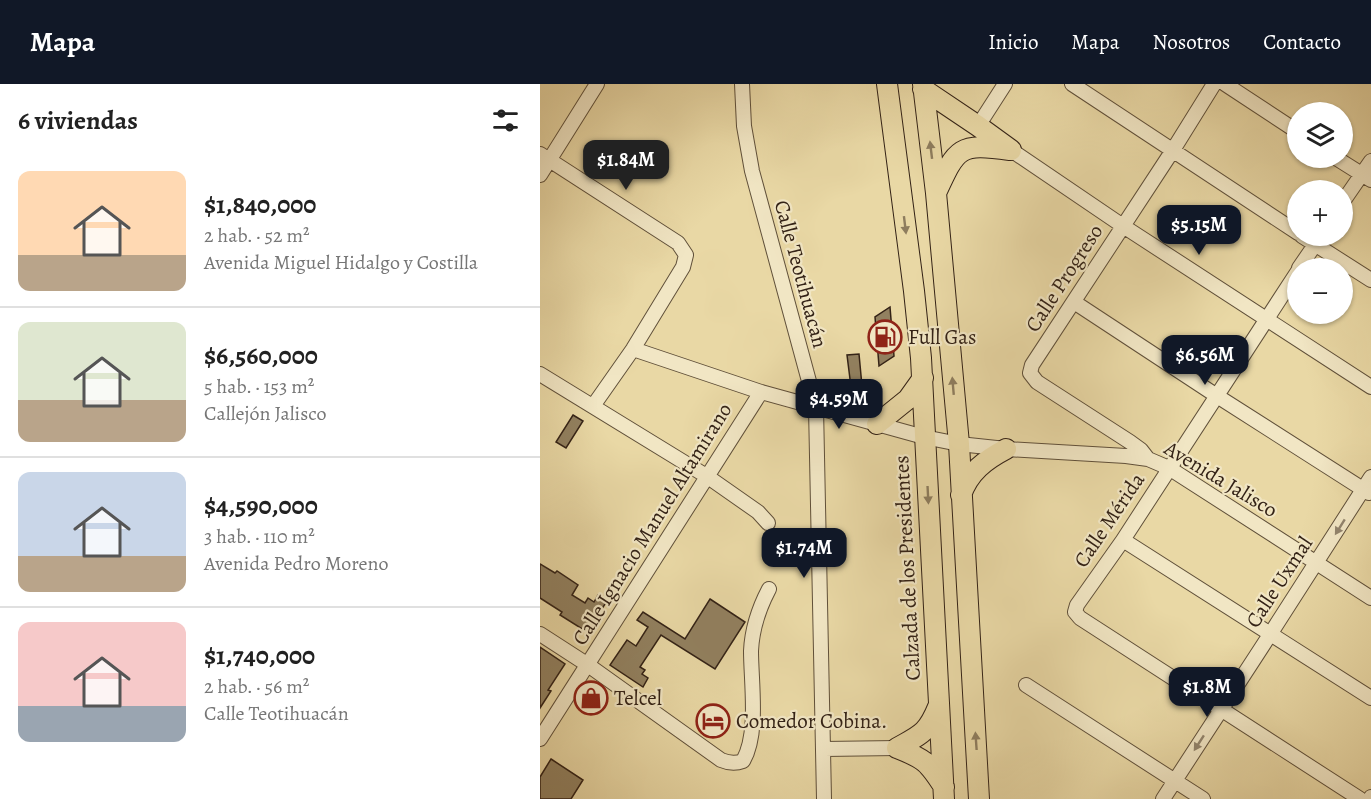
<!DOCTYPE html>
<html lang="es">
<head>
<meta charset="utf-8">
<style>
	:root { --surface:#fff; --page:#f2f2f2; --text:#222; --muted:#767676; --line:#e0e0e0; --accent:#111827 }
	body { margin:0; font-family:Alegreya,serif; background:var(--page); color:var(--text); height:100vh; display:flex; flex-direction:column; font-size:22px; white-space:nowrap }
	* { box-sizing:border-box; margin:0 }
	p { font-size:20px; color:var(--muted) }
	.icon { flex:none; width:33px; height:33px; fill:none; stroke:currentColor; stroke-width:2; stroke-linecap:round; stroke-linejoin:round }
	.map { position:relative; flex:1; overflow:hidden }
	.panel { display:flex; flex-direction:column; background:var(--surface); width:540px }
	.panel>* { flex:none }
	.tools { position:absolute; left:747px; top:18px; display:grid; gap:12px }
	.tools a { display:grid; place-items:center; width:66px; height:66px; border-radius:50%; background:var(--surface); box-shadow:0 2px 4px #0004; font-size:30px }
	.price { position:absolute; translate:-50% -51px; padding:0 14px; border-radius:12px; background:var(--accent); color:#fff; font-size:20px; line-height:39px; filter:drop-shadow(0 2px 3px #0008) }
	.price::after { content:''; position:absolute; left:50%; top:36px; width:18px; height:14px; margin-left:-9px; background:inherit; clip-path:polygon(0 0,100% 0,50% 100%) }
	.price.active { background:#222; color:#fff }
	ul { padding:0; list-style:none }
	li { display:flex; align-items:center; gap:18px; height:150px; padding:0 18px }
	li+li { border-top:2px solid var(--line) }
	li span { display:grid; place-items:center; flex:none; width:168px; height:120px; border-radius:12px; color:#555 }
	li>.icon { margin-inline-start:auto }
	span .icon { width:72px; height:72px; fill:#fffc; stroke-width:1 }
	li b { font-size:26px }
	h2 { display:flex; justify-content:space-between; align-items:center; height:72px; padding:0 18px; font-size:26px }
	header { display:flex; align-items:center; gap:36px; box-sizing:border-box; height:84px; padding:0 30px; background:var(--accent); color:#fff }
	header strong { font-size:28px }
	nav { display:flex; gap:33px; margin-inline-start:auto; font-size:21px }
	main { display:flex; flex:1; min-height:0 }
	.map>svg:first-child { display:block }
</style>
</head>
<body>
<header>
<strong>Mapa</strong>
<nav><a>Inicio</a><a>Mapa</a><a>Nosotros</a><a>Contacto</a></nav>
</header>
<main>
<section class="panel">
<h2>6 viviendas<svg class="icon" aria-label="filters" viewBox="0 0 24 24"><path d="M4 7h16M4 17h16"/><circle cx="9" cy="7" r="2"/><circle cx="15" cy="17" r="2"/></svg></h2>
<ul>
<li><span style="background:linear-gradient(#ffd9b3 70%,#b9a48a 0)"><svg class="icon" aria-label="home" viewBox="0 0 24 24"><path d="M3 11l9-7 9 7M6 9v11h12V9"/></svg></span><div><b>$1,840,000</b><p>2 hab. · 52 m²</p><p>Avenida Miguel Hidalgo y Costilla</p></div></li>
<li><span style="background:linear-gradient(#dfe7d0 65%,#b9a48a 0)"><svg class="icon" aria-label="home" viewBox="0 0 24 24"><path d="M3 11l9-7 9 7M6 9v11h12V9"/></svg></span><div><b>$6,560,000</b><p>5 hab. · 153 m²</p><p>Callejón Jalisco</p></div></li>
<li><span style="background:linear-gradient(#c9d6e8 70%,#b9a48a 0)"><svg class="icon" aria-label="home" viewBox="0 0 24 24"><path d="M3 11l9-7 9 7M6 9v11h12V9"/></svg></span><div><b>$4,590,000</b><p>3 hab. · 110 m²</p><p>Avenida Pedro Moreno</p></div></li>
<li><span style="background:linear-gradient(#f6c9c9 70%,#9aa5b1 0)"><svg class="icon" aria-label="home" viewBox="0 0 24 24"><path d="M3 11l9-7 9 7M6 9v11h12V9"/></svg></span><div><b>$1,740,000</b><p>2 hab. · 56 m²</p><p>Calle Teotihuacán</p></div></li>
</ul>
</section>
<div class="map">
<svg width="831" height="715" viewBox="0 0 831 715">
	<rect width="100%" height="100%" fill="#e9d8a5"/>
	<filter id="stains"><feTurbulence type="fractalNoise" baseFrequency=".00333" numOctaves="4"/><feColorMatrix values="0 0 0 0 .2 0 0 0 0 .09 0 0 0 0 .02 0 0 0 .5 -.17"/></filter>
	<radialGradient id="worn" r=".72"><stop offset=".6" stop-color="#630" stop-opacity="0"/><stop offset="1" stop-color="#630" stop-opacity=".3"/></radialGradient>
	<path fill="#928160" stroke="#332216" stroke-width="1.5" d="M350 223 354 272 339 282 335 233Z
		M319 270 322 302 311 303 307 271Z
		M33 331 43 337 26 364 16 358Z
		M0 480 15 489 17 487 38 501 32 511 45 519 48 514 54 518 58 511 67 517 47 548 20 531 22 528 0 514Z
		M170 515 205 538 175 585 121 551 100 583 105 586 102 590 108 594 103 603 70 581 87 556 96 562 108 543 97 536 103 528 145 555Z
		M0 563 25 580 8 606 11 607 0 624Z
		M11 675 43 696 31 715H0V693Z"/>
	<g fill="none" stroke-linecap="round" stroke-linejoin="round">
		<g stroke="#60503a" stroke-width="16">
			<path id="minor" d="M202 0 204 42 212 87 276 323 284 715
				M532 0 758 149
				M685 0 758 48
				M438 42 465 0
				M471 66 583 142 831 303
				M0 70 138 159 146 171 143 183 93 265 53 322
				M796 74 831 96
				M0 91 57 0
				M802 119 831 77
				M762 152 831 196
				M759 184 781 152
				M758 187 583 456 537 521 535 528 540 534 820 715
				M534 218 677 312 829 409
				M93 265 221 308 384 353 419 360 466 365 586 372 608 375 629 384 831 514
				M0 290 168 393 218 428 228 439
				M608 375 601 366 590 358 497 298 490 289 492 281 633 66 674 0
				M583 456 831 614
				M0 550 48 581 181 676C188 679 195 680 203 677 219 650 211 598 211 567 212 545 219 524 229 505
				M486 601 663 715
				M0 655 221 308
				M284 665 357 664
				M623 715 731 549 831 393
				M830 715 831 713"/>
		</g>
		<g stroke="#332216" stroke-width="22">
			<path id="highway" d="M347 0 374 207 381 274 404 715
				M383 0 396 109 419 360 439 715
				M383 5 438 42 471 66
				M396 109C417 63 419 59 470 66
				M337 340 368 315 383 294
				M421 411C429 388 445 376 466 365
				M357 664C385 675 388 678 404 703
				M357 664C380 651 387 650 398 623"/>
		</g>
		<use href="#minor" stroke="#f1e6c4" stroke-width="14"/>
		<use href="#highway" stroke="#e9d8a5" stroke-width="20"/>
	</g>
	<defs><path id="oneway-solid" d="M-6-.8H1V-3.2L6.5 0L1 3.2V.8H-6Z" transform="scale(1.5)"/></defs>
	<g fill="#8e7d5e">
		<use href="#oneway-solid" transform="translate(391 66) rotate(-97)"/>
		<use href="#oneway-solid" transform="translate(365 141) rotate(83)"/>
		<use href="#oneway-solid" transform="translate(413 302) rotate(-95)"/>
		<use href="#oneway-solid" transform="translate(388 411) rotate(87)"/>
		<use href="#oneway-solid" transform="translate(436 657) rotate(-94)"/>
	</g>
	<g fill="#92846d">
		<use href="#oneway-solid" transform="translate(800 443) rotate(122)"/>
		<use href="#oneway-solid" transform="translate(659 659) rotate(123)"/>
	</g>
	<defs>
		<g id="fuel-ring" transform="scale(1.725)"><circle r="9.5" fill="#f1e6c4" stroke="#8f2418" stroke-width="1.5"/><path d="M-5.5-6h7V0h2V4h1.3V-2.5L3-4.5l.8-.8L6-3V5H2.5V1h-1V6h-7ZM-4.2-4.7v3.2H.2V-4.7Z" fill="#8f2418"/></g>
		<g id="shop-ring" transform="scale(1.725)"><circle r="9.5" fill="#f1e6c4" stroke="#8f2418" stroke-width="1.5"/><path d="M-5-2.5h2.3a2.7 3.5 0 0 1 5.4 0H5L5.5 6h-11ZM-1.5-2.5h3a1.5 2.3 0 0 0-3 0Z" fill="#8f2418"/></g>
		<g id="hotel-ring" transform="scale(1.725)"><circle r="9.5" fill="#f1e6c4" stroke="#8f2418" stroke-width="1.5"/><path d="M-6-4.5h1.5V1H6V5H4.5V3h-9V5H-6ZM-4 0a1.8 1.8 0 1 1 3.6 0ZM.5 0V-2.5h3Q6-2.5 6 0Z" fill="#8f2418"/></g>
	</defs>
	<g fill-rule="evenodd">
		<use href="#fuel-ring" x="345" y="253"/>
		<use href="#shop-ring" x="51" y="614"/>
		<use href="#hotel-ring" x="173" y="637"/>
	</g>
	<g text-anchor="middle" stroke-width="4.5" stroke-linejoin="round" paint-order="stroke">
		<g font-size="21" fill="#332216" stroke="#f1e6c4">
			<text transform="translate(261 190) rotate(75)" y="7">Calle Teotihuacán</text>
			<text transform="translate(524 194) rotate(-57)" y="7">Calle Progreso</text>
			<text transform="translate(681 395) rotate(31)" y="7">Avenida Jalisco</text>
			<text transform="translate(569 436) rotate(-56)" y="7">Calle Mérida</text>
			<text transform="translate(112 440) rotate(-58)" y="7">Calle Ignacio Manuel Altamirano</text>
			<text transform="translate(367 484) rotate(-93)" y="7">Calzada de los Presidentes</text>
			<text transform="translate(739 498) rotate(-57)" y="7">Calle Uxmal</text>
		</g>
		<g font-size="21" fill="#332216" stroke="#f1e6c4" text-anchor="start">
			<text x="368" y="260">Full Gas</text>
			<text x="74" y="621">Telcel</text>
			<text x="196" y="644">Comedor Cobina.</text>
		</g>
	</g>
	<rect width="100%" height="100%" filter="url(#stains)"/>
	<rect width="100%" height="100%" fill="url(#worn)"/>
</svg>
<div class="tools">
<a><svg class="icon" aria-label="layers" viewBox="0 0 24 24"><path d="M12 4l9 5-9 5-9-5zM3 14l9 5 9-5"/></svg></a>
<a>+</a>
<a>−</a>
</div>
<b class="price active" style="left:86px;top:107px">$1.84M</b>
<b class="price" style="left:659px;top:172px">$5.15M</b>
<b class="price" style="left:665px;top:302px">$6.56M</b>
<b class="price" style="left:299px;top:346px">$4.59M</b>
<b class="price" style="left:264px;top:495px">$1.74M</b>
<b class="price" style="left:667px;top:634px">$1.8M</b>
</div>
</main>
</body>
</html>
